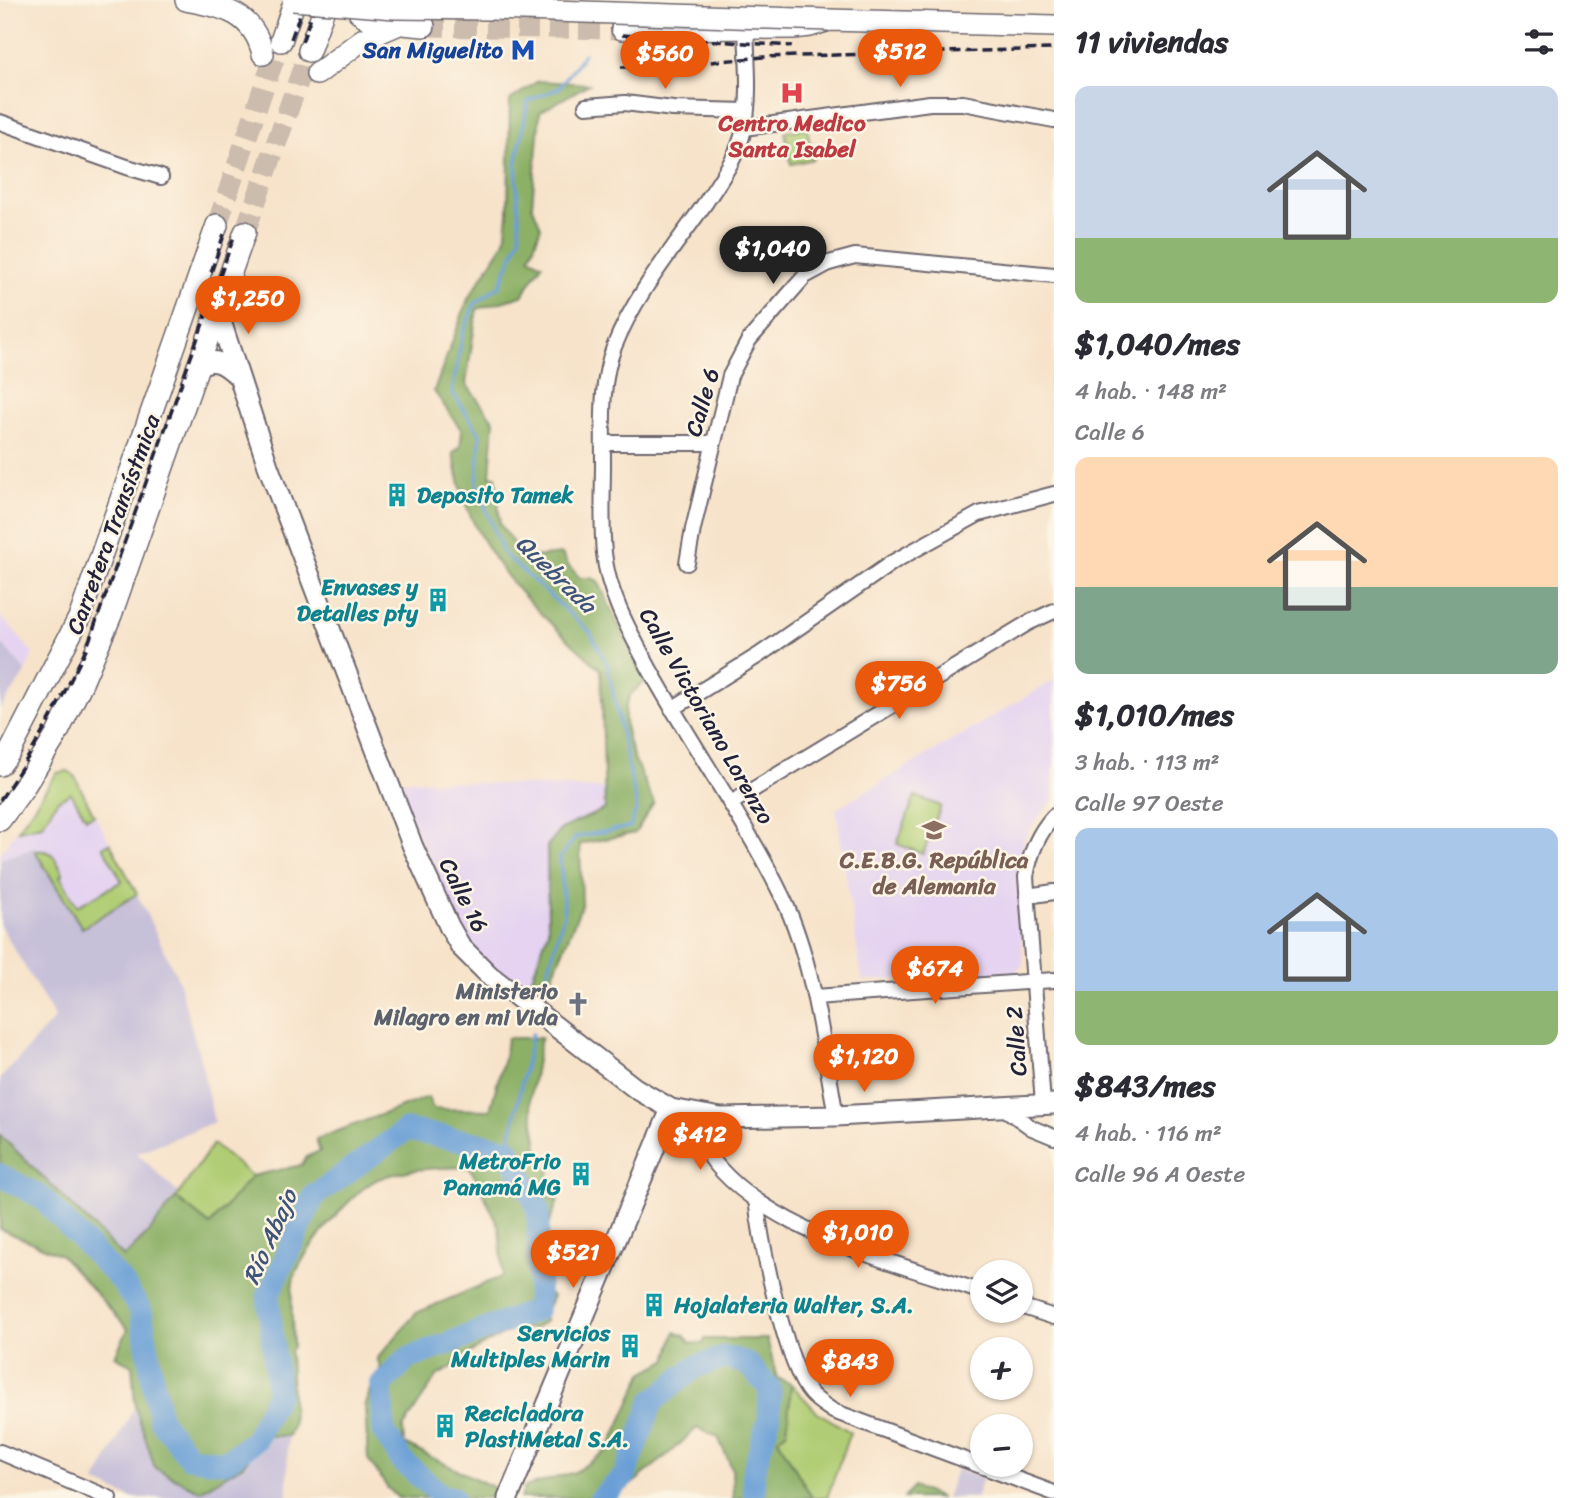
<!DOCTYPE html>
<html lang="es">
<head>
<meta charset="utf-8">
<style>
	:root { --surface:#fff; --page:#f2f2f3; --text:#2b2b33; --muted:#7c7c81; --accent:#ea580c }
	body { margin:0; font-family:Sriracha,sans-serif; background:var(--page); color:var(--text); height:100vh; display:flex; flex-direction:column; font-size:26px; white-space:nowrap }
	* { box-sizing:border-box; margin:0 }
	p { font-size:23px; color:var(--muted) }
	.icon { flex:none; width:38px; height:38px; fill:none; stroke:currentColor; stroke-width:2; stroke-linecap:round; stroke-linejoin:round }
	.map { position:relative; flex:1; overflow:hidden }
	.side { display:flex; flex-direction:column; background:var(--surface); width:525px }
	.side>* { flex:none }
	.fabs { position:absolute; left:970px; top:1260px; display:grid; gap:14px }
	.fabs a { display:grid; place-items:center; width:63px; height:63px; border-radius:50%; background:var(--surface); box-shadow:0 2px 5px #0004; font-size:35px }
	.price { position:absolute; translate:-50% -60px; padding:0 16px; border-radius:24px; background:var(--accent); color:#fff; font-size:23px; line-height:46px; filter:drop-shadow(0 2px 4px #0008) }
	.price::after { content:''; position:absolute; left:50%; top:42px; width:21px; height:16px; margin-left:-10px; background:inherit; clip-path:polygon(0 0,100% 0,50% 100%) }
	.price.active { background:#222; color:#fff }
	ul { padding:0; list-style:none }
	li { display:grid; align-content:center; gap:14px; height:371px; padding:0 21px }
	li span { display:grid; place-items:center; height:217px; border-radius:14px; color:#555 }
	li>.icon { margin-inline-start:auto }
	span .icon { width:126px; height:126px; fill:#fffc; stroke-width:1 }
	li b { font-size:30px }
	h2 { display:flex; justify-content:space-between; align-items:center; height:84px; padding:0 21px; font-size:30px }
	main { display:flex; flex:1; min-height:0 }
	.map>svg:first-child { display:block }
</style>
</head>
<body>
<main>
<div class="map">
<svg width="1054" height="1498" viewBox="0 0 1054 1498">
	<rect width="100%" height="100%" fill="#fcf5e5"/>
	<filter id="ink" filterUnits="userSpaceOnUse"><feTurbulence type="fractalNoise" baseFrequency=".0143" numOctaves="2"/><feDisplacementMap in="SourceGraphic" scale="14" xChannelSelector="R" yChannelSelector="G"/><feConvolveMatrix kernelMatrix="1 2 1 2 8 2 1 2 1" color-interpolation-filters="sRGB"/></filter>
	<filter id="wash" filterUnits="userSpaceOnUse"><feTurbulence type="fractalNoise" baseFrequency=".00686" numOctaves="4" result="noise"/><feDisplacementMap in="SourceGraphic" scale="28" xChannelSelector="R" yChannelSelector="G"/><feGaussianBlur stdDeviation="1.57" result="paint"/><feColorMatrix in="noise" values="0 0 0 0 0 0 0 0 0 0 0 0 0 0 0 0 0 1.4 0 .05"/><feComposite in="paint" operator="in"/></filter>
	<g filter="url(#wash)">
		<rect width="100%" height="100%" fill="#f7e3ca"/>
		<path fill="#e5d3f1" d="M0 615 33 653 26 672 0 641Z
			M1054 680V799L1034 823 1025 838 1017 876 1023 964 1015 973 862 981 836 809Z
			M68 771 74 775 137 894 82 928 34 849 0 859V854L57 773Z
			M410 780 606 789 605 809 561 829 547 846 548 931 525 996 489 966 456 926 396 782Z"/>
		<path fill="#c7c0d9" d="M0 641 26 672 0 709Z
			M34 848 82 928 137 894 178 979 200 1058 214 1122 137 1153 178 1193 148 1233 124 1258 0 1135V1079L55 1018 0 925V859Z
			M135 1406 155 1468 243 1465 266 1436H288L287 1498H131L95 1482Z
			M956 1469 983 1479 976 1498H946Z"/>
		<path fill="#b0cd74" stroke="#697858" stroke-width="2" d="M807 128 813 159 791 164 785 132Z
			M68 771 74 775 94 815 86 818 71 793 57 801 42 825 18 830 57 773Z
			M915 796 941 806 923 854 897 844Z
			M110 843 137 894 82 928 35 851C55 849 54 858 63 873L60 876 77 906 122 881 103 847Z
			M213 1144 252 1176 210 1225 176 1198Z
			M791 1384 816 1411 850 1432 827 1498H812L778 1439 787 1431Z"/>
		<path fill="#8cb066" stroke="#576950" stroke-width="2" d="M538 81 589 84 540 112 532 205 541 227 530 257 542 264 522 296 477 309 466 384 494 421 490 476H496L500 524 523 558 562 554 568 565 580 578H591L598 581 645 682C641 685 636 689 632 693 611 721 642 776 654 803L635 833 580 844 582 904 543 999 528 989 548 931 547 846 561 829 605 809 601 670C548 622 492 574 466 505 460 489 457 470 453 453L460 447 462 431 434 391 468 299 505 241 508 214 510 100Z
			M507 1038H541L530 1099 541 1165 550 1171 545 1182 548 1185 549 1197 558 1201 547 1228 551 1260 548 1294 553 1296 543 1318 546 1321 535 1328 515 1329 494 1339 459 1359 452 1367 437 1376 403 1428 404 1444 497 1489 493 1498H398L387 1487 368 1459 365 1407 370 1389 380 1375V1365L377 1359 416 1313 503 1276 499 1227 477 1180 469 1167C437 1168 408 1168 378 1179 354 1189 297 1257 293 1282 290 1303 293 1327 293 1347L290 1351 293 1424 288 1436H266L243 1465 200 1491 155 1468 135 1406 132 1365 115 1356 128 1329 61 1255 0 1229V1135L124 1257 148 1233 176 1198 210 1225 252 1176 302 1165 306 1157 320 1151 316 1139 428 1097 433 1109 490 1110 505 1054Z
			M675 1332 685 1336 691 1343 703 1344 705 1339H767L777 1378 791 1384 787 1431 778 1439 812 1498H733L732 1469 718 1437 697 1428 665 1457 615 1498H521L525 1487 575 1472 608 1450 643 1373 667 1360Z
			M914 1487 941 1498H904Z"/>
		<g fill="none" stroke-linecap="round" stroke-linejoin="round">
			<path stroke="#699fd6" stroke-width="3.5" d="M542 993 564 914 560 858 576 837 630 827 637 808 607 663 590 632 503 553 477 485 480 434 452 392 463 333 474 305 500 285 520 238 516 165 528 101 559 88 584 54
				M508 1149 532 1034"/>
			<path stroke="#699fd6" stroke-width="23" d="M0 1175 41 1197 122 1282 141 1311 160 1420 189 1457 225 1462 255 1440 278 1392 268 1296 314 1196 406 1130 508 1149 538 1208 539 1282 537 1310 407 1359 381 1385 384 1432 402 1461 442 1496 453 1498
				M601 1498 625 1476 652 1402 695 1367 726 1357 748 1364 770 1389 769 1419 753 1473 755 1498"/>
		</g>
	</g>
	<g filter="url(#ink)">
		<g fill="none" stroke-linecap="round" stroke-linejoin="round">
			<path stroke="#ccbcad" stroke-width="21" stroke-dasharray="21 10" stroke-linecap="butt" d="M424 26 622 29
				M217 225 264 86 281 41
				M245 232 309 51"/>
			<g stroke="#6d666d" stroke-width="18">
				<path id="minor" d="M746 28C747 61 751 97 744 129 738 156 721 179 706 202 674 248 635 294 614 347 600 383 603 425 603 464 603 493 601 523 604 553 608 594 630 632 649 668 692 746 744 818 783 898 814 964 823 1045 836 1116
					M586 106 625 103 673 109 746 111
					M0 122 127 167 161 177
					M744 128 930 103H963L1054 120
					M603 443H713
					M687 563 693 529 730 376 749 340 805 276 829 263 855 256 1054 275
					M672 709 759 655 893 562 979 514 1054 494
					M731 803 1028 623 1054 611
					M1027 896 1054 892
					M815 997 1054 980
					M1043 1104 1026 877C1030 853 1038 833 1054 816
					M1001 1106 1032 1128 1054 1137
					M693 1114C695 1124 697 1135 702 1144 749 1228 897 1263 982 1292
					M756 1200C761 1241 785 1365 811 1394 817 1401 826 1406 833 1411L1054 1493
					M1020 1306 1054 1317
					M0 1452 109 1498"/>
			</g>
			<g stroke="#6d666d" stroke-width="23">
				<path id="secondary" d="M217 309 268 466 413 847 449 926 461 947 489 975 635 1088 671 1109 721 1118 836 1116 1054 1104
					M197 367C214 356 224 363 238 376
					M508 1498 671 1109"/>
			</g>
			<g stroke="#6d666d" stroke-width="24">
				<path id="primary" d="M186 0C223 7 253 12 263 54
					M356 0 359 12 371 21 424 26
					M622 29 793 28 810 26 829 20 1054 26
					M281 41 295 0
					M309 51 327 0
					M317 74 362 40 399 24
					M0 765 11 750 80 616 217 225
					M0 820 22 790 56 736 82 683 111 615 245 232"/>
			</g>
			<use href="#minor" stroke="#fff" stroke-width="14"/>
			<use href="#secondary" stroke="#fff" stroke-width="19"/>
			<use href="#primary" stroke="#fff" stroke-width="21"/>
			<path stroke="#22223b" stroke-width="3.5" stroke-dasharray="10 5" stroke-linecap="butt" d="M622 35 792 46
				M291 39 305 0
				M302 42 317 0
				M621 67H659L763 57 1054 49
				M211 272 225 231
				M0 800C34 751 61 701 87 647L235 234"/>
			<g stroke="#6d666d" stroke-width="24" stroke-linecap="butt">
				<path id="primary-bridge" d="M293 0 395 8 492 9 829 20"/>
			</g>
			<use href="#primary-bridge" stroke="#fff" stroke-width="21"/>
		</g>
	</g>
	<defs>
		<g id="metro-bare" transform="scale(1.89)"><path d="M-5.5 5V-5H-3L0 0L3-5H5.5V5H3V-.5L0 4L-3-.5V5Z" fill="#1a4fb4" stroke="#fcf5e5" stroke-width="2.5" paint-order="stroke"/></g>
		<g id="hospital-bare" transform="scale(1.89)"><path d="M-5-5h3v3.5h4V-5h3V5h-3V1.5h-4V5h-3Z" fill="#e0444e" stroke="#fcf5e5" stroke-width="2.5" paint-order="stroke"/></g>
		<g id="building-bare" transform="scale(1.89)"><path d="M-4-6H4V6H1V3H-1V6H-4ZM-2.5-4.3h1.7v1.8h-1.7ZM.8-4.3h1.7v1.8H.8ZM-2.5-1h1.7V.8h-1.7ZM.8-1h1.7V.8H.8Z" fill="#0f9aa8" stroke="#fcf5e5" stroke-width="2.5" paint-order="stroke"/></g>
		<g id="school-bare" transform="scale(1.89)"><path d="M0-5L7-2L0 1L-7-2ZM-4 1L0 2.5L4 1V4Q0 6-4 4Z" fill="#8d6e63" stroke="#fcf5e5" stroke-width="2.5" paint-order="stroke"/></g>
		<g id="church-bare" transform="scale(1.89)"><path d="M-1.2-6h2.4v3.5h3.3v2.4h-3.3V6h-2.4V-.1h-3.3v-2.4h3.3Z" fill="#6b7280" stroke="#fcf5e5" stroke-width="2.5" paint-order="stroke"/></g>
	</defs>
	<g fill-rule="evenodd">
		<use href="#metro-bare" x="523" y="50"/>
		<use href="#hospital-bare" x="792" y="93"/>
		<use href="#building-bare" x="397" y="495"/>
		<use href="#building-bare" x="438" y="600"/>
		<use href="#school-bare" x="934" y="830"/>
		<use href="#church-bare" x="578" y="1004"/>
		<use href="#building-bare" x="581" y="1174"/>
		<use href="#building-bare" x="654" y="1305"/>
		<use href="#building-bare" x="630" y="1346"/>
		<use href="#building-bare" x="445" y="1426"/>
	</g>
	<g text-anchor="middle" stroke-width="5" stroke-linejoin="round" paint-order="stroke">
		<g font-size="23" font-weight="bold" fill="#164399" stroke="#fcf5e5" text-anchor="end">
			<text x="503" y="58">San Miguelito</text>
		</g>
		<g font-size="23" font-weight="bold" fill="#be3a42" stroke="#fcf5e5">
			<text x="792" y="131">Centro Medico<tspan x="792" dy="26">Santa Isabel</tspan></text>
		</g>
		<g font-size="23" fill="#22223b" stroke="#fcf5e5">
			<text transform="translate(702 402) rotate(-74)" y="8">Calle 6</text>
			<text transform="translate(113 524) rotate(-70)" y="8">Carretera Transístmica</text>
			<text transform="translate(707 716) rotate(60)" y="8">Calle Victoriano Lorenzo</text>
			<text transform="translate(464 895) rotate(63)" y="8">Calle 16</text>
			<text transform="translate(1016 1041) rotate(-94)" y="8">Calle 2</text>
		</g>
		<g font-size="23" font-weight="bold" fill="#0d838f" stroke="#fcf5e5" text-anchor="start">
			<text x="417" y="503">Deposito Tamek</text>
			<text x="418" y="595" text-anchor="end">Envases y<tspan x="418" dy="26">Detalles pty</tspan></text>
			<text x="561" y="1169" text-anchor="end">MetroFrio<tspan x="561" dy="26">Panamá MG</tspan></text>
			<text x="674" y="1313">Hojalateria Walter, S.A.</text>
			<text x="610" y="1341" text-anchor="end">Servicios<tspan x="610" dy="26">Multiples Marin</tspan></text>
			<text x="465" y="1421">Recicladora<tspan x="465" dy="26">PlastiMetal S.A.</tspan></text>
		</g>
		<g font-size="23" font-weight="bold" fill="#785e54" stroke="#fcf5e5">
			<text x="934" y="868">C.E.B.G. República<tspan x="934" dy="26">de Alemania</tspan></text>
		</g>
		<g font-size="23" font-weight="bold" fill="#5b616d" stroke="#fcf5e5" text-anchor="end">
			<text x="558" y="999">Ministerio<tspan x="558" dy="26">Milagro en mi Vida</tspan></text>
		</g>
		<g font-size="24" font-style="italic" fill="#3e5479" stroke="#fcf5e5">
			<text transform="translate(556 574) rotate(44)" y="8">Quebrada</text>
			<text transform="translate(270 1237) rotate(-66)" y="8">Río Abajo</text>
		</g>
	</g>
</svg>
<div class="fabs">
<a><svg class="icon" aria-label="layers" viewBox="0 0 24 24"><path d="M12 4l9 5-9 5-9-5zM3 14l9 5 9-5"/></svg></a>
<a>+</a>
<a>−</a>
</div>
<b class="price" style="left:900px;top:89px">$512</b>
<b class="price" style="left:665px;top:91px">$560</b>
<b class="price active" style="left:773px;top:286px">$1,040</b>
<b class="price" style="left:248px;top:336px">$1,250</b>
<b class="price" style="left:899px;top:721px">$756</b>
<b class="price" style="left:935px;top:1006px">$674</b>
<b class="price" style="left:864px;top:1094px">$1,120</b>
<b class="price" style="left:700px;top:1172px">$412</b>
<b class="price" style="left:858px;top:1270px">$1,010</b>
<b class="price" style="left:573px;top:1290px">$521</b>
<b class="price" style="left:850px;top:1399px">$843</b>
</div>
<section class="side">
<h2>11 viviendas<svg class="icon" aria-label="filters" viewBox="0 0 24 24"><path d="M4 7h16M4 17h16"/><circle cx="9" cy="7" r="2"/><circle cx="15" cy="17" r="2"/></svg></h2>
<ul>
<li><span style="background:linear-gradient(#c9d6e8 70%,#8fb573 0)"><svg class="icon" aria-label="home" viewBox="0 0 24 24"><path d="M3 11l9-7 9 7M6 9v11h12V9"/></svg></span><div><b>$1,040/mes</b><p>4 hab. · 148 m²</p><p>Calle 6</p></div></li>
<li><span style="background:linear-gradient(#ffd9b3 60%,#7fa58c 0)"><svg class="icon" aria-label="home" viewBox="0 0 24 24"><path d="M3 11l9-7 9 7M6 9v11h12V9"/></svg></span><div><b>$1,010/mes</b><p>3 hab. · 113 m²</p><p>Calle 97 Oeste</p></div></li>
<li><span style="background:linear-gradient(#a9c7e8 75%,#8fb573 0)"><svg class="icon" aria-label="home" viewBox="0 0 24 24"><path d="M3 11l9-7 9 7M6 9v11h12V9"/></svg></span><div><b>$843/mes</b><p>4 hab. · 116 m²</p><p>Calle 96 A Oeste</p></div></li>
</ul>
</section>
</main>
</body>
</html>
